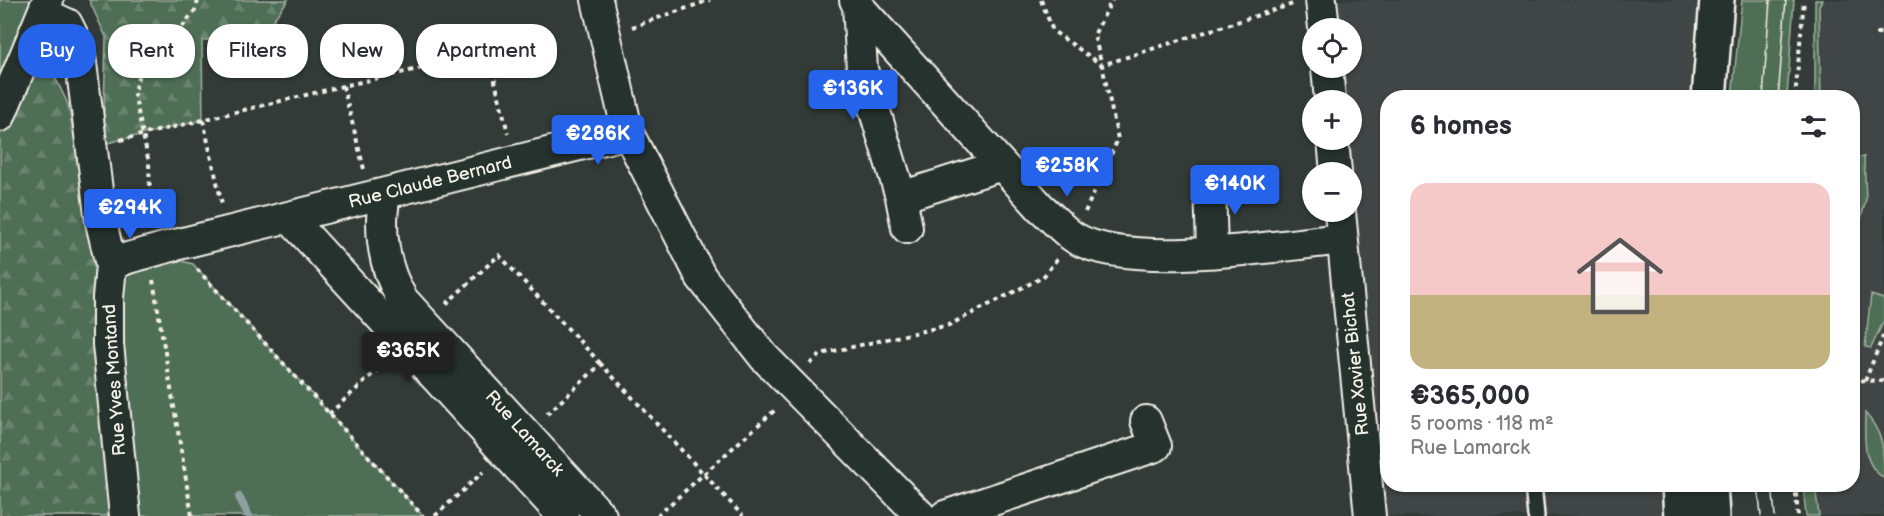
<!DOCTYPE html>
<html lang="en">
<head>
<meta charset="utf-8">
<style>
	:root { --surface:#fff; --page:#f7f7f7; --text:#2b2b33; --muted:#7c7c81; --accent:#2563eb }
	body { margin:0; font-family:"Balsamiq Sans",sans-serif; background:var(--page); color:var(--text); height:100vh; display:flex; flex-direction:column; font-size:22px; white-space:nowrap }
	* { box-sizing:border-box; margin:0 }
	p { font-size:20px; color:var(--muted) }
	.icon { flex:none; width:33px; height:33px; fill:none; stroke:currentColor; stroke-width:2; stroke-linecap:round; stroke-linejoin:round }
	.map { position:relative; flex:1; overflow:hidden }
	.details { position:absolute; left:1380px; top:90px; width:480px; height:402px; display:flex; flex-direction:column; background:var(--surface); border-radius:24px; box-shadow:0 2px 4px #0004 }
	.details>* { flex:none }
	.top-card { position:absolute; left:18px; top:24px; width:570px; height:54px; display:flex; gap:12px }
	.fabs { position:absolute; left:1302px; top:18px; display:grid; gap:12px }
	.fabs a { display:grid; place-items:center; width:60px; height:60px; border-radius:50%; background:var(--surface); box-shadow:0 2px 4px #0004; font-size:30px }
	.price { position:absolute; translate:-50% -51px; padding:0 14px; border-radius:6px; background:var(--accent); color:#fff; font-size:20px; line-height:39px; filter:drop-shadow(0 2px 3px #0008) }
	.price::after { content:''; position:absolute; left:50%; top:36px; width:18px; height:14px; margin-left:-9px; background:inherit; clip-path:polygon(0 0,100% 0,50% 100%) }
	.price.active { background:#222; color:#fff }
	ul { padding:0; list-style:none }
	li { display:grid; align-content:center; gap:12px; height:318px; padding:0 30px }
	li span { display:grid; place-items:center; height:186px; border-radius:18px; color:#555 }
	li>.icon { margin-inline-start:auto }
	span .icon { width:108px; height:108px; fill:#fffc; stroke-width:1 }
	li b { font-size:26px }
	h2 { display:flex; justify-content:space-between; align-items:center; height:72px; padding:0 30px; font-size:26px }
	.tag { padding:0 21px; border-radius:24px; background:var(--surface); box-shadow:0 2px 4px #0004; font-size:21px; line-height:54px }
	.tag.active { background:var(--accent); color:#fff }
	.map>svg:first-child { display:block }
</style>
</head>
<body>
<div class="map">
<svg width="1884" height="516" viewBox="0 0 1884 516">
	<defs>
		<pattern id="forest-firs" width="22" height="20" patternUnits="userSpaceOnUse" patternTransform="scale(1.5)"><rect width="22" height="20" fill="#506e57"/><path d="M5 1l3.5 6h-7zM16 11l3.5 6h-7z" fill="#6a836f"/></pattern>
	</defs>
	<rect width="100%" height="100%" fill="#323b38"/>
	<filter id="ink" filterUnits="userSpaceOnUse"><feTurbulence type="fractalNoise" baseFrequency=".0167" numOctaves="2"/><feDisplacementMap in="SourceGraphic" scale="12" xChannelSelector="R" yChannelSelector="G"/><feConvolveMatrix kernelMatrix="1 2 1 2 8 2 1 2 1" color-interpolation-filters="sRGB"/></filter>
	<g filter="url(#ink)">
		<path fill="#414545" d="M1321 0H1717L1709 97 1388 98V484L1679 485 1681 516H1370L1352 212V172H1336L1333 140H1352V100H1330L1327 68H1352V28H1324Z
			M1815 0H1884V516H1806L1803 485 1852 484V98L1815 97Z"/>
		<path fill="#506e57" stroke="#a2b0a0" stroke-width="1.5" d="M0 0H48L0 116Z
			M1742 0H1794L1787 97H1732Z
			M1815 0H1822L1819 6 1821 97H1815Z
			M1853 157H1864L1866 199 1853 251Z
			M149 252 193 264 423 516H125L111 265Z
			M1871 295 1884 299V320L1871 348 1865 347Z
			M1865 413C1884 434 1884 449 1884 478 1861 464 1865 438 1865 413Z
			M1803 485H1815L1819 516H1806Z"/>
		<path fill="url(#forest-firs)" stroke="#a2b0a0" stroke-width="1.5" d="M89 0H288L267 28 202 41 203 120 103 144 106 37Z
			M24 57 54 75 68 104 76 146 86 218 97 265 111 516H0V116Z"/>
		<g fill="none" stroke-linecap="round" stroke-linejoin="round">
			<path stroke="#90a0a2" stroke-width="8" d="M239 497 249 516"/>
			<g stroke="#f4f1e8" stroke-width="20">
				<path id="service" d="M1533 484 1536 516"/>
			</g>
			<g stroke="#f4f1e8" stroke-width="34">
				<path id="minor" d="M597 0 628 133
					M855 0 858 6 1041 208C1052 217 1063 231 1075 238 1129 270 1278 246 1342 239
					M1321 0 1324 28
					M858 6 862 69 901 197 907 228
					M43 13 67 24 78 46 81 63 101 222 111 265 108 298V344L125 516
					M1327 68 1330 100
					M0 116 48 0
					M1333 140 1336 172
					M1210 182 1212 252
					M384 194C384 204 382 212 382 222 382 250 388 276 403 300L601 516
					M901 197 1002 165
					M1340 212 1370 516
					M289 217 563 516
					M111 265 128 258 175 245 628 133 701 277 764 357 921 516
					M945 516 1156 446 1146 421"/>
			</g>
			<g stroke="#f4f1e8" stroke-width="38">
				<path id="tertiary" d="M1709 98 1717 0
					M1679 484 1681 516
					M1710 484 1712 516"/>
			</g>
			<path stroke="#f4f1e8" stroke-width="4" stroke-dasharray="4.5 4.5" stroke-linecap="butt" d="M1041 0 1053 31 1102 65 1293 4
				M632 27 710 0
				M1876 33H1884
				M343 86 364 169
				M1795 98 1804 0
				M203 120 222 204
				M120 140 343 86 488 53 508 133
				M1085 212 1118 139 1102 65 1094 35 1112 0
				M151 222 149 163 134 93 142 62 176 35 196 9 198 0
				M197 269 423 516
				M153 280 192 516
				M446 304 499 255 601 364
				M810 364 821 354 949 325 1043 277 1057 259
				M1852 380 1884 381
				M1865 381 1884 334
				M329 414 385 363
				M547 414 601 364 743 516
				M1795 484 1798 516
				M435 516 483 472
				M657 516 775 410"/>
			<use href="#service" stroke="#26332d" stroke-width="15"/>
			<use href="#minor" stroke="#26332d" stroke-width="30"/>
			<use href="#tertiary" stroke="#26332d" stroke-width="33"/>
			<path stroke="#f4f1e8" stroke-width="1.5" d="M1763 98 1770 0
				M1778 98 1786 0
				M1758 484 1761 516
				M1772 484 1775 516"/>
		</g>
	</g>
	<g text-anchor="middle" stroke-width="5" stroke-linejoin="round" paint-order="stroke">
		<g font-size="18" fill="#f4f1e8" stroke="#26332d">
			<text transform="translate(430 182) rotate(-14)" y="6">Rue Claude Bernard</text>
			<text transform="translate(1355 364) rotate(-96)" y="6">Rue Xavier Bichat</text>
			<text transform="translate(114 380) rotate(-94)" y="6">Rue Yves Montand</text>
			<text transform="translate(525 433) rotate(48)" y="6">Rue Lamarck</text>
		</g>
	</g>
</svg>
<div class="fabs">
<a><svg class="icon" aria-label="locate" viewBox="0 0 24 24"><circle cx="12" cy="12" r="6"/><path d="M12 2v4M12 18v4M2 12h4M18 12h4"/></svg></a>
<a>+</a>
<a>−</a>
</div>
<b class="price" style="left:853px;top:121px">€136K</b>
<b class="price" style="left:598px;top:166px">€286K</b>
<b class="price" style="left:1067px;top:198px">€258K</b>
<b class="price" style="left:1235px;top:216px">€140K</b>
<b class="price" style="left:130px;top:240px">€294K</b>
<b class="price active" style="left:408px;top:383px">€365K</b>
<div class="top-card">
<a class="tag active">Buy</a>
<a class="tag">Rent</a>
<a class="tag">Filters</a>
<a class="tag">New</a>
<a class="tag">Apartment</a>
</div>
<section class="details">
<h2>6 homes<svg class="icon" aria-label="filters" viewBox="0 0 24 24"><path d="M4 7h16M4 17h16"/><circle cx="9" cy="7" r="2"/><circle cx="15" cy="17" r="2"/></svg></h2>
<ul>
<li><span style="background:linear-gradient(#f6c9c9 60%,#c2b280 0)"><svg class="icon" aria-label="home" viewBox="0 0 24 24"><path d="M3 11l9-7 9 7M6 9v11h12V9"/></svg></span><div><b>€365,000</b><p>5 rooms · 118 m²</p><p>Rue Lamarck</p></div></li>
</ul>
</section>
</div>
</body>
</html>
